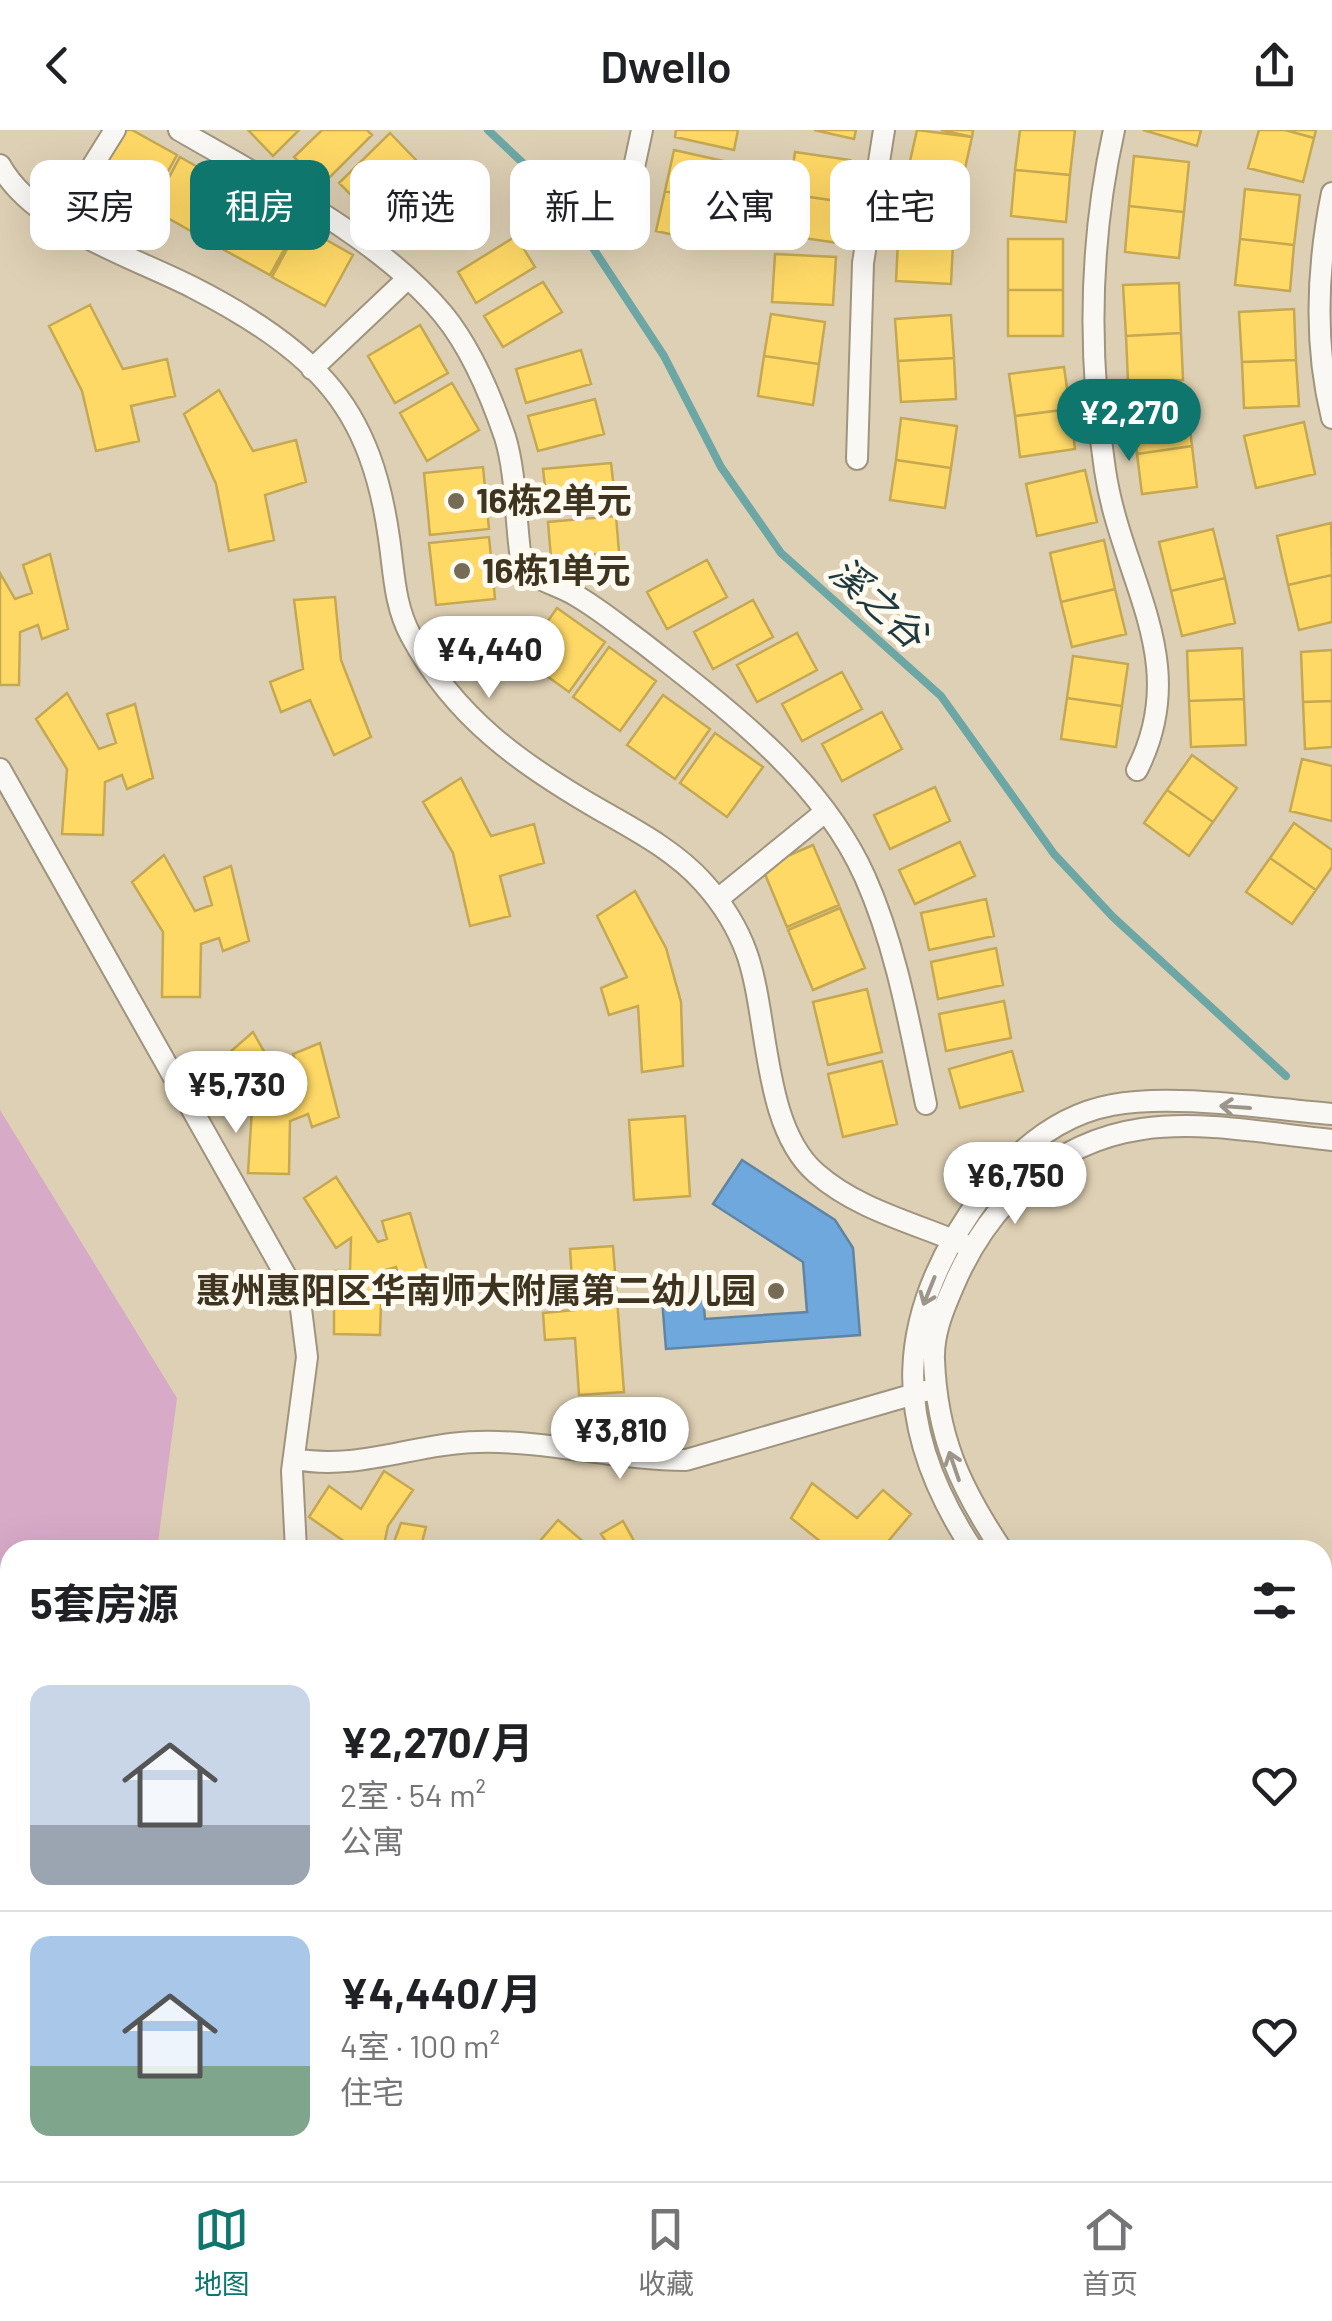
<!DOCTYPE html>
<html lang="zh">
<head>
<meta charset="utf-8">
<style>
	:root { --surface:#fff; --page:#f6f6f6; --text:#202124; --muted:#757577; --line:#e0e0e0; --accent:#0f766e }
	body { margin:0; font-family:Barlow,"Noto Sans SC",sans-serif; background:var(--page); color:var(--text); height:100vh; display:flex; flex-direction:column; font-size:38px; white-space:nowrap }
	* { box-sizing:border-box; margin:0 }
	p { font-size:32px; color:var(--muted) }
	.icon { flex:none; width:55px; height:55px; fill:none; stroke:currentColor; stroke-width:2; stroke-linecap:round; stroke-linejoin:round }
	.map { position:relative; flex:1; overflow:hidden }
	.details { position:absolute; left:0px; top:1410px; width:1332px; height:642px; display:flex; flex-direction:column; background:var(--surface); border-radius:30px 30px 0 0; box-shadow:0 10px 40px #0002 }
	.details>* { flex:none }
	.banner { position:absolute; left:30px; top:30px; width:1272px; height:90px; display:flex; gap:20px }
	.price { position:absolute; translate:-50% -85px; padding:0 22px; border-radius:35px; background:#fff; color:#222; font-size:32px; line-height:65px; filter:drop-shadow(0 2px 5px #0008) }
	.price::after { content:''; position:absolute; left:50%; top:60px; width:30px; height:22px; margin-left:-15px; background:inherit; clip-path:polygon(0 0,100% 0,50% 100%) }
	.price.on { background:var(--accent); color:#fff }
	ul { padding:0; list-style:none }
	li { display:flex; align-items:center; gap:30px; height:250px; padding:0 30px }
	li+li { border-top:2px solid var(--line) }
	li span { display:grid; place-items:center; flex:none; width:280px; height:200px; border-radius:20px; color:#555 }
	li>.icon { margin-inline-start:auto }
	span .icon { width:120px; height:120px; fill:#fffc; stroke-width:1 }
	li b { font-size:42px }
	h2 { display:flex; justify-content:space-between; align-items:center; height:120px; padding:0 30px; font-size:42px }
	.tag { padding:0 35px; border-radius:20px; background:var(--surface); box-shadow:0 10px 40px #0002; font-size:35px; line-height:90px }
	.tag.on { background:var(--accent); color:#fff }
	header { display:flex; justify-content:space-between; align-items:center; height:130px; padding:0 30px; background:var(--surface); font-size:45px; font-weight:600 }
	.menu { display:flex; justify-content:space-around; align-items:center; height:140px; border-top:2px solid var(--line); background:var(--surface); font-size:28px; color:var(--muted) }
	.menu a { display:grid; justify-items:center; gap:5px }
	.menu .on { color:var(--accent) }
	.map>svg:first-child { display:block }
</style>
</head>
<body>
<header><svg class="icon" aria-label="back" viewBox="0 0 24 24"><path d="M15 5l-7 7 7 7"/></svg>Dwello<svg class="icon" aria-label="share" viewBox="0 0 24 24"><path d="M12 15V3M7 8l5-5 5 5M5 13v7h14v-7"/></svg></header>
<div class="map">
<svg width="1332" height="2051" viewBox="0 0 1332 2051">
	<rect width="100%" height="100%" fill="#ded0b4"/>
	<path fill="#d7aac8" d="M0 980 177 1268 157 1420H10V2042L75 2043 73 2051H0Z"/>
	<path fill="#ffd966" stroke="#c5a851" stroke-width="2.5" d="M121 0H132L177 25 148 77 95 47Z
		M248 0H299L273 26Z
		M322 0H367L372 5 322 55 294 27Z
		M676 0H738L734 20 675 7Z
		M814 0H856L854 9Z
		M917 0 972 7 962 52 908 40Z
		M941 0H973L972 7Z
		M1020 0H1075L1070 45 1015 40Z
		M1143 0H1201L1197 16Z
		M1259 0H1285L1314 8 1303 52 1248 38Z
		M1285 0H1316L1314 8Z
		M390 3 417 31 367 81 339 53Z
		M674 20 728 32 719 73 665 61Z
		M795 22 850 30 844 72 789 64Z
		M1134 26 1189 32 1184 82 1129 76Z
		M180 27 233 57 205 109 152 79Z
		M436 33 464 61 413 111 386 83Z
		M1015 40 1070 45 1066 92 1011 86Z
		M1245 59 1300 65 1294 115 1240 109Z
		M665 61 719 73 710 113 656 101Z
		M245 64 298 94 270 145 217 116Z
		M789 64 844 72 838 113 783 105Z
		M900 68 955 71 953 113 898 110Z
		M1129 76 1184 82 1179 128 1125 122Z
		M300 95 353 125 325 176 272 147Z
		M516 106 535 137 476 173 458 142Z
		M1008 109H1063V160H1008Z
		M1240 109 1294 115 1290 161 1235 155Z
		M898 110 953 113 951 154 896 151Z
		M775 124 836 127 833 175 772 172Z
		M543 152 562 182 503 217 484 186Z
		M1179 153 1181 203 1126 206 1123 155Z
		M1008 160H1063V206H1008Z
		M90 175 123 239 167 229 175 266 131 276 139 311 96 321 82 261 49 196Z
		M1294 179 1296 230 1242 232 1239 182Z
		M771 184 825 192 819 234 764 226Z
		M951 185 954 228 898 231 895 189Z
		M420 195 448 243 395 273 368 226Z
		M1181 203 1183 250 1128 252 1126 206Z
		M581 220 591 254 526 273 516 239Z
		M764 226 819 234 813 275 758 266Z
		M954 228 956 269 901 272 898 231Z
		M1296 230 1299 276 1244 278 1242 232Z
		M1064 237 1070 279 1015 286 1009 244Z
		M452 253 479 300 427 331 400 283Z
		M219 260 253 321 296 310 306 352 265 365 274 410 229 421 216 354 184 284Z
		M595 269 604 304 538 321 528 286Z
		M1187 274 1192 316 1137 324 1131 282Z
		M1070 279 1075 319 1020 327 1015 286Z
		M901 288 957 296 951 338 896 330Z
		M1304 292 1315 344 1256 358 1244 306Z
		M1192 316 1197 357 1142 364 1137 324Z
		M896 330 951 338 945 378 890 370Z
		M611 333 615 368 547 375 543 339Z
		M483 337 489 399 430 405 424 343Z
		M1085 340 1097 392 1037 406 1026 354Z
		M616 386 619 422 551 428 548 392Z
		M1331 393 1332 445 1288 455 1277 406Z
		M1213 399 1225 448 1171 461 1159 412Z
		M489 407 495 469 436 475 429 413Z
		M1104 410 1115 459 1061 472 1050 423Z
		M50 424 68 499 42 509 38 495 20 502 19 555H0V443L15 469 32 463 23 435Z
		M707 430 727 467 667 499 647 462Z
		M1332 445V492L1299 500 1288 455Z
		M1225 448 1235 493 1182 506 1171 461Z
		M1115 459 1126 504 1072 517 1061 472Z
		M335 467 341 530 371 607 334 625 310 570 281 582 270 552 303 539 294 470Z
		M753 470 773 507 713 539 694 502Z
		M557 478 605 512 569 562 522 528Z
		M797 503 817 540 757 572 737 535Z
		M609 517 656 551 620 601 573 567Z
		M1242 518 1244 569 1189 571 1187 521Z
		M1332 520V571L1303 572 1301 522Z
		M1073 526 1128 534 1122 576 1067 568Z
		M842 542 862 579 802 611 782 574Z
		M67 563 99 619 116 613 107 584 135 574 153 648 127 659 122 645 105 652 103 705 62 704 67 639 36 589Z
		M663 565 710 599 675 649 627 615Z
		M1067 568 1122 576 1116 617 1061 609Z
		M1244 569 1246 615 1191 617 1189 571Z
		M1332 571V617L1305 619 1303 572Z
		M882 582 902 619 842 651 822 614Z
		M715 603 763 637 727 687 680 653Z
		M1192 625 1237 658 1213 692 1167 660Z
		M1302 629 1332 636V691L1290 681Z
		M461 648 491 706 534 694 544 733 500 746 510 786 470 796 453 723 423 672Z
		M935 657 950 691 890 719 874 685Z
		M1167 660 1213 692 1189 726 1144 693Z
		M1294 693 1332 720V737L1316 760 1270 728Z
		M960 712 975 746 915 774 899 740Z
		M813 715 839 775 787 797 762 737Z
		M164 725 195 781 212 775 204 747 231 736 249 811 223 821 219 808 201 814 200 867H162L163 802 132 752Z
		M1270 728 1316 760 1292 794 1246 762Z
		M635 761 666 818 681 872 683 936 642 942 638 876 609 885 601 858 627 847 597 786Z
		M986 769 994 806 929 820 921 783Z
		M840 778 865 838 813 860 788 800Z
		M996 818 1003 855 938 869 931 832Z
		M867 859 882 922 828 935 813 872Z
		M1004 871 1011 908 946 921 939 884Z
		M253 902 285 958 302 952 293 924 320 913 339 987 312 997 308 984 290 991 289 1044 248 1043 252 978 222 929Z
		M1012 921 1023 961 960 978 949 939Z
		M882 931 897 994 843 1007 828 944Z
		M685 986 690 1066 634 1070 629 990Z
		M336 1047 378 1112 387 1109 382 1091 410 1083 430 1151 402 1159 396 1137 382 1141 380 1205 334 1204V1141H350L351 1108 336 1118 304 1068Z
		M613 1116 624 1262 579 1265 575 1208 545 1210 543 1183 574 1180 570 1119Z
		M384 1341 413 1360 388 1396 385 1410 394 1412 401 1393 426 1397 420 1420H342L345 1412 309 1387 329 1356 361 1379Z
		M812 1353 857 1388 883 1360 911 1384 885 1415 888 1420H831L791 1388Z
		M558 1390 593 1420 533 1419Z
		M623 1391 639 1420H595L607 1413 601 1404Z
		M1255 2042 1256 2051H1175L1174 2043Z"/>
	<path fill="#6fa8dc" stroke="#6085a4" stroke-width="2.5" d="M742 1030 835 1090 853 1118 860 1205 666 1219 662 1169 703 1166 705 1189 807 1182 803 1132 713 1074Z"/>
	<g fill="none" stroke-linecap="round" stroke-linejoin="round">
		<path stroke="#6da7a5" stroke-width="8" d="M488 0 560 68 664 226 721 337 781 423 941 566 1054 724 1113 787 1286 946"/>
		<g stroke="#9f947e" stroke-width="24">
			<path id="minor" d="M179 0C265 50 379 107 443 184 471 218 491 266 505 307 517 346 515 395 522 436 539 452 556 454 575 465 598 478 621 497 643 513 727 579 820 647 865 747 897 819 910 898 926 974
				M1114 0C1089 112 1088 227 1105 340 1121 449 1193 530 1137 640
				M0 35C34 97 134 127 194 158 239 181 293 214 326 252 365 296 381 351 389 408 394 441 394 475 411 506 455 588 522 635 602 681 637 701 675 721 703 752 723 774 737 796 747 824 769 887 762 996 816 1043 859 1081 919 1094 970 1117
				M630 56 642 0
				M1332 63C1317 137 1314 215 1332 288
				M58 91 115 0
				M312 239 406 150
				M857 329 863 133 884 0
				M0 639 300 1171 307 1227 292 1341 296 1420
				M718 769 825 682
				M295 1329C358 1341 416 1313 478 1312 548 1310 616 1330 686 1330L925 1261
				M973 1420C890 1295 893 1184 984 1063 1016 1021 1058 985 1112 975 1173 963 1268 979 1332 984
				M1002 1420C960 1357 937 1307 934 1230 933 1204 943 1180 953 1157 987 1076 1052 1012 1142 999 1203 990 1271 1004 1332 1010
				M1322 1941 1332 1973
				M1322 2039 1325 2051
				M327 2042V2051"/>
		</g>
		<use href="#minor" stroke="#faf8f4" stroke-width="20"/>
	</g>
	<defs><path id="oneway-shaft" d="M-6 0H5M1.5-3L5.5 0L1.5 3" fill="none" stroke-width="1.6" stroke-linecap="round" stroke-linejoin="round" transform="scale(2.5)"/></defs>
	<g stroke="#9c968a">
		<use href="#oneway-shaft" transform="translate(1235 977) rotate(-176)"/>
		<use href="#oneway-shaft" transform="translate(929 1161) rotate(112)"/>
		<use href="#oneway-shaft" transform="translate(954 1336) rotate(-109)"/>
	</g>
	<g fill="#766b54" stroke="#fffaf0" stroke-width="4">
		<circle cx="456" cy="371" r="10"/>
		<circle cx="462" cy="441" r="10"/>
		<circle cx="776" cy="1161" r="10"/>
	</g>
	<g text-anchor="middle" stroke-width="10" stroke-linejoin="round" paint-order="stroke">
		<g font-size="35" font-weight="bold" fill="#3e3420" stroke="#fffaf0" text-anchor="start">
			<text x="476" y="383">16栋2单元</text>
			<text x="482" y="453">16栋1单元</text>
			<text x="756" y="1173" text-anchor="end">惠州惠阳区华南师大附属第二幼儿园</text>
		</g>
		<g font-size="38" font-style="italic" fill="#1e3a3d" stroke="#fffaf0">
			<text transform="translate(878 473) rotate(42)" y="13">溪之谷</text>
		</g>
	</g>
</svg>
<b class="price on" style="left:1129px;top:334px">¥2,270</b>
<b class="price" style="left:489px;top:571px">¥4,440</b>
<b class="price" style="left:236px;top:1006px">¥5,730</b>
<b class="price" style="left:1015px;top:1097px">¥6,750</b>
<b class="price" style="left:620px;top:1352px">¥3,810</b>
<div class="banner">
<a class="tag">买房</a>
<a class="tag on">租房</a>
<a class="tag">筛选</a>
<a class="tag">新上</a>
<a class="tag">公寓</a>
<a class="tag">住宅</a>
</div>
<section class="details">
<h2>5套房源<svg class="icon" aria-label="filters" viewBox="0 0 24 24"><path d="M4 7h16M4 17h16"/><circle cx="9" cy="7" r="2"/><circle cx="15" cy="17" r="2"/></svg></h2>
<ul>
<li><span style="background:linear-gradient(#c9d6e8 70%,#9aa5b1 0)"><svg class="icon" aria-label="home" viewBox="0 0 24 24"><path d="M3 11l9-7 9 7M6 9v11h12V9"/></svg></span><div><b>¥2,270/月</b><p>2室 · 54 m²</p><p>公寓</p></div><svg class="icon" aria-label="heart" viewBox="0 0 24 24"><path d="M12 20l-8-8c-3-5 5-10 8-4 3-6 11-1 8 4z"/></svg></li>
<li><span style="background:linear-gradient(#a9c7e8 65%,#7fa58c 0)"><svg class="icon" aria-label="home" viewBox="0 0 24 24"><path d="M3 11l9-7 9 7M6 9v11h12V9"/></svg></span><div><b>¥4,440/月</b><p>4室 · 100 m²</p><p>住宅</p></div><svg class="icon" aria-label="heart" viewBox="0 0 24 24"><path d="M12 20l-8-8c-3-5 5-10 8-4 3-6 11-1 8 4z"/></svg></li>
</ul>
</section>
</div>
<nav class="menu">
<a class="on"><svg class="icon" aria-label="map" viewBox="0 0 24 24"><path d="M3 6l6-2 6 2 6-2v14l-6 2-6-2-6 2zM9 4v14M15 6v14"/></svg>地图</a>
<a><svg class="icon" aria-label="saved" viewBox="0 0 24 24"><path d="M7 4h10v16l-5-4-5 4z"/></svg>收藏</a>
<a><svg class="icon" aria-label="home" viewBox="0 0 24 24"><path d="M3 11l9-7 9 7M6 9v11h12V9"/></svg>首页</a>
</nav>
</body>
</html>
